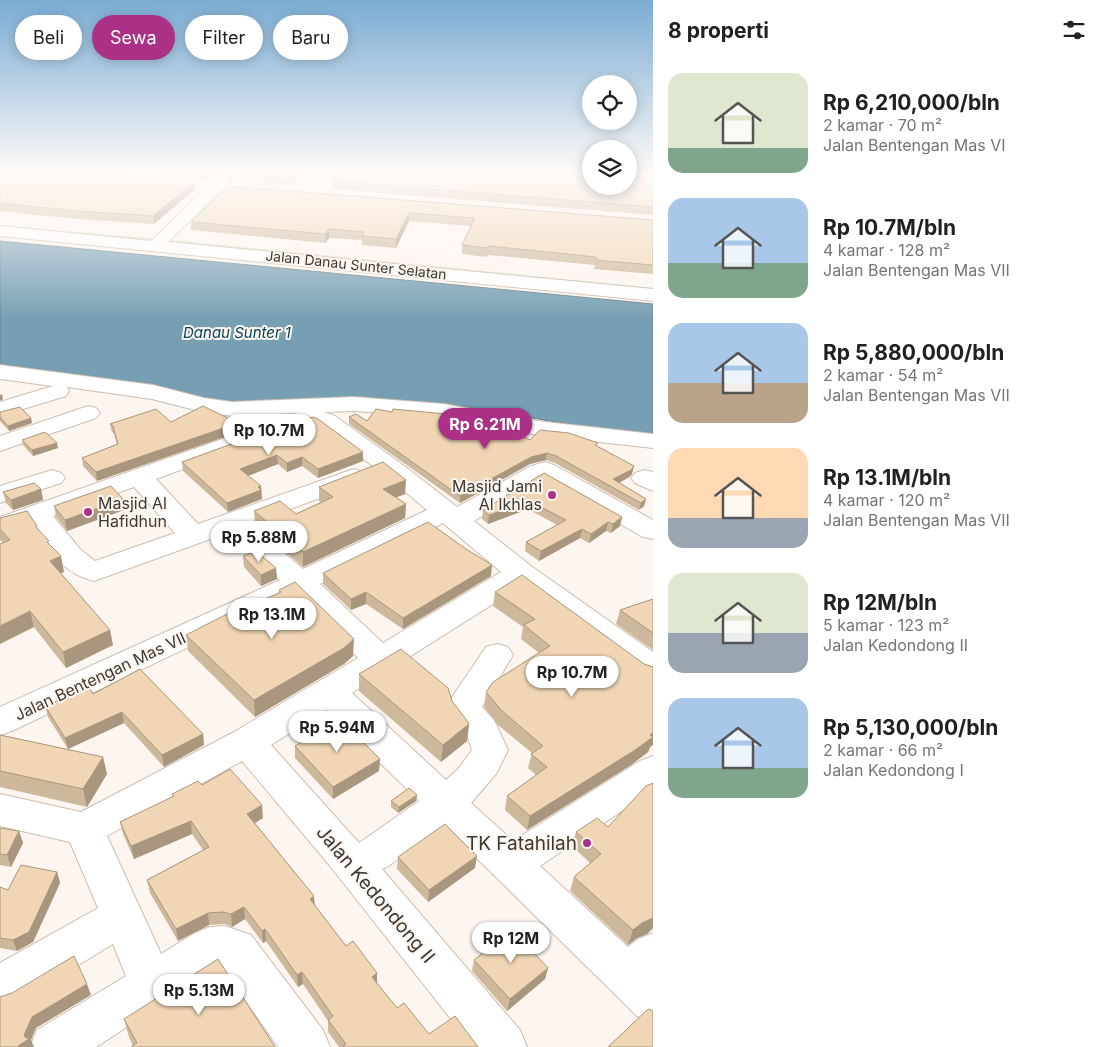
<!DOCTYPE html>
<html lang="id">
<head>
<meta charset="utf-8">
<style>
	:root { --surface:#fff; --page:#f6f6f6; --text:#202124; --muted:#757577; --accent:#aa3185 }
	body { margin:0; font-family:Inter,sans-serif; background:var(--page); color:var(--text); height:100vh; display:flex; flex-direction:column; font-size:19px; white-space:nowrap }
	* { box-sizing:border-box; margin:0 }
	p { font-size:16px; color:var(--muted) }
	.icon { flex:none; width:28px; height:28px; fill:none; stroke:currentColor; stroke-width:2; stroke-linecap:round; stroke-linejoin:round }
	.map { position:relative; flex:1; overflow:hidden }
	.side { display:flex; flex-direction:column; background:var(--surface); width:450px }
	.side>* { flex:none }
	.hud { position:absolute; left:15px; top:15px; width:475px; height:45px; display:flex; gap:10px }
	.controls { position:absolute; left:582px; top:75px; display:grid; gap:10px }
	.controls a { display:grid; place-items:center; width:55px; height:55px; border-radius:50%; background:var(--surface); box-shadow:0 2px 12px #0003; font-size:25px }
	.price { position:absolute; translate:-50% -42px; padding:0 11px; border-radius:18px; background:#fff; color:#222; font-size:16px; line-height:32px; filter:drop-shadow(0 1px 2px #0008) }
	.price::after { content:''; position:absolute; left:50%; top:30px; width:15px; height:11px; margin-left:-8px; background:inherit; clip-path:polygon(0 0,100% 0,50% 100%) }
	.price.active { background:var(--accent); color:#fff }
	ul { padding:0; list-style:none }
	li { display:flex; align-items:center; gap:15px; height:125px; padding:0 15px }
	li span { display:grid; place-items:center; flex:none; width:140px; height:100px; border-radius:15px; color:#555 }
	li>.icon { margin-inline-start:auto }
	span .icon { width:60px; height:60px; fill:#fffc; stroke-width:1 }
	li b { font-size:21px }
	h2 { display:flex; justify-content:space-between; align-items:center; height:60px; padding:0 15px; font-size:21px }
	.tag { padding:0 18px; border-radius:22px; background:var(--surface); box-shadow:0 2px 12px #0003; font-size:18px; line-height:45px }
	.tag.active { background:var(--accent); color:#fff }
	main { display:flex; flex:1; min-height:0 }
	.map>svg:first-child { display:block }
</style>
</head>
<body>
<main>
<div class="map">
<svg width="653" height="1047" viewBox="0 0 653 1047">
	<rect width="100%" height="100%" fill="#fdf5ef"/>
	<path fill="#d3e0ba" d="M0 226 162 239 653 288V295L0 231Z"/>
	<path fill="#769fb3" stroke="#65808c" d="M0 241 653 304V434L605 430 465 407 428 404 234 403 0 365Z"/>
	<g fill="none" stroke-linecap="round" stroke-linejoin="round">
		<g stroke="#cebdae" stroke-width="2">
			<path id="minor" d="M226 174 232 178 229 183 265 185 270 187 273 190 270 193 265 195 220 191 168 242 653 289V301L0 236V226L151 241 205 189 156 185 151 184 149 181 151 178 156 177 213 181 220 175Z
				M316 174H330L313 196H303L300 193Z
				M0 365 153 385 204 398 232 402 354 397 444 404 537 421 653 434V448L537 435 444 418 354 411 324 412 335 416 407 468 457 507 531 466 545 462 554 465 653 520V539L643 537 543 480 474 521 531 566 653 652V681L641 677 520 587 352 693 446 780 459 768 472 750C470 745 469 739 466 734 459 724 447 718 448 703L486 647 497 644 508 647 513 655 482 707 494 720 508 750 496 774 471 803 513 841 640 761 653 756V790L540 866 628 947 638 939 653 933V1022L637 1016 444 826 387 867 382 869 520 1030 527 1047H473L330 866 242 761 107 836 161 954 195 933 210 927 225 926 251 935 323 1030 330 1047H278L222 967H218L170 999 169 1001 161 1005 96 1047H30L37 1030 126 976 113 944 16 1003 0 1009V963L98 908 70 842 0 826V794L81 812 234 732 358 658 296 596 12 731 0 735V707L280 580 227 533 94 581C62 573 49 550 31 524L0 534V517L297 413 232 416 203 412 152 399 67 387 69 391 66 396 0 416V402L53 386 0 379ZM313 424 319 426 389 478 427 510 303 569 250 524 363 482 367 477 363 472 354 469 345 472 198 524 156 479 281 433ZM134 487 175 533 95 561 80 549 53 516ZM443 523 501 572 383 643 320 584ZM326 710 419 801 359 843 271 745Z
				M88 406 96 408 100 413 96 418 0 451V436Z
				M52 470 61 473 65 478 61 483 0 503V486Z
				M644 470 653 472V491L635 483 631 478 635 473Z"/>
		</g>
		<use href="#minor" fill="#fff" fill-rule="evenodd"/>
	</g>
	<path fill="#ceb89b" d="M0 174 194 190 154 224 77 219 0 211Z
		M147 174H213L207 179Z
		M240 174H302L293 185 241 181Z
		M637 174H653V175Z
		M629 177 653 179V215L333 189V181Z
		M228 186 653 220V274L594 269 595 265 488 255 487 257 462 254V245L471 226 409 221 396 248 362 245V240L329 238 325 243 191 230V222Z
		M0 412 31 418 32 423 9 431 0 421Z
		M392 412 445 426 468 439 530 440 598 447 632 474 629 477 619 483 646 499 644 506 639 510 555 463 546 460 530 464 460 503 349 424V417L367 421Z
		M171 422 239 432 97 481 83 466 82 458 117 444 114 434 112 432 110 424Z
		M281 426 363 452V461L318 478 302 466 287 472 278 464 248 476 261 486 262 499 228 512 183 471 182 462Z
		M22 440 58 448 33 456 23 445Z
		M544 473 622 517 620 526 611 533 606 531 589 543 580 538 539 561 525 551 526 542 557 525 528 509 488 524 482 519 483 510Z
		M319 487 405 494 396 497 406 504 405 518 303 567 255 526 254 511 296 514 321 502 319 501Z
		M41 489 43 500 13 510 6 503 3 492Z
		M54 506 124 510 67 531 56 517Z
		M0 518 38 529 50 545 64 572 61 573 113 645 66 668 34 627 3 543 0 540Z
		M243 556 276 568 277 579 261 586 244 567Z
		M323 573 491 576 403 629 366 604 351 610 323 584Z
		M279 590 353 656 344 664 255 717 188 651 186 635 279 593Z
		M495 592 644 664 653 667V745L650 747 648 752 631 765 527 830 505 810 507 796 536 775 528 768 532 753 498 725 484 707 486 692 539 653 521 639 523 627 493 606Z
		M653 599V650L616 624 620 610Z
		M359 674 452 701 469 724 467 741 441 762 359 691Z
		M93 694 203 734 204 745 164 767 124 723 68 749 48 717 45 706Z
		M0 735 103 757 107 774 87 807 0 787Z
		M295 746 380 759 379 771 333 799 295 758Z
		M653 783V928L647 934 637 938 628 945 570 891 574 877 590 863 572 846 576 832 608 827Z
		M202 785 263 818 255 823 314 896V905L346 946 377 973V983L397 1008 429 1034 478 1047H339L328 1032V1021L303 984 298 987 266 941 263 943 245 919 232 927 225 924 209 925 178 941 150 893 147 880 203 850 192 834 134 859 123 834 120 822 173 797 172 794Z
		M417 795 416 801 398 813 391 807V801Z
		M0 828 19 831 23 843 11 867 0 865Z
		M398 857 475 868 428 902 397 869Z
		M57 872 60 883 33 942 17 951 0 948V887L8 890Z
		M474 960 548 968 545 979 507 1011 472 971Z
		M124 1019 275 1047 133 1046 129 1037Z"/>
	<path fill="#a8967e" d="M207 174H213L207 179Z
		M296 174H302L293 185V177Z
		M194 182V190L154 224 153 216Z
		M409 213V221L396 248V239Z
		M329 229V238L325 243V234Z
		M2 394 3 399 0 401V395Z
		M31 418 32 423 9 431 8 426Z
		M238 423 239 432 97 481 96 472Z
		M57 443 58 448 33 456 32 450Z
		M363 452V461L318 478V469Z
		M547 453 546 460 530 464 460 503V496L531 457Z
		M277 455 278 464 240 479V469Z
		M302 457V466L287 472V463Z
		M634 466 632 474 629 477 612 487 613 479Z
		M406 480 405 494 382 503 383 489Z
		M261 486 262 499 228 512 227 503Z
		M41 489 43 500 13 510 11 500Z
		M123 499 124 510 67 531 65 520Z
		M646 499 644 506 639 510 641 503Z
		M529 501 528 509 488 524 489 515Z
		M406 504 405 518 303 567V552Z
		M622 517 620 526 611 533 613 524Z
		M608 522 606 531 589 543 591 534Z
		M582 529 580 538 539 561 541 551Z
		M61 556 64 572 54 576 50 561Z
		M492 565 491 576 403 629V618Z
		M276 568 277 579 261 586V575Z
		M366 592V604L351 610V599Z
		M30 611 34 627 0 644V626Z
		M110 630 113 645 66 668 63 652Z
		M354 639 353 656 344 664 255 717 254 700Z
		M122 712 124 723 68 749 65 738Z
		M469 724 467 741 441 762 443 745Z
		M653 733V745L650 747 648 752 631 765 527 830 530 816Z
		M203 734 204 745 164 767 162 755Z
		M103 757 107 774 87 807 83 789Z
		M380 759 379 771 333 799V787Z
		M417 795 416 801 398 813 399 807Z
		M262 805 263 818 248 827 247 814Z
		M191 821 192 834 134 859 131 846Z
		M19 831 23 843 11 867 7 855Z
		M477 856 475 868 428 902 429 890Z
		M57 872 60 883 33 942 17 951 13 940Z
		M314 896 315 908 310 899Z
		M244 907 245 919 232 927 231 914Z
		M208 913 209 925 178 941 176 929Z
		M653 918V928L647 934 637 938 628 945 633 930 642 923Z
		M265 929 266 941 263 943 262 931Z
		M548 968 545 979 507 1011 510 999Z
		M302 972 303 984 298 987 297 975Z
		M377 973V985L372 977Z
		M87 984 91 995 36 1028 31 1040 34 1047H17L24 1035 32 1017Z"/>
	<path fill="#f0d6b4" stroke="#a8967e" d="M0 174H98L194 182 153 216 76 211 0 203Z
		M250 174H296L293 177Z
		M338 174H579L591 175V186H629V174V177L653 179V207L333 181Z
		M228 186 653 220V265L596 260V257L489 246 488 248 462 245 475 218 409 213 396 239 362 236 364 232 329 229 325 234 191 222Z
		M203 406 238 423 96 472 82 458 118 444 113 426 110 424 156 409 171 422Z
		M20 407 31 418 8 426 0 417V412Z
		M376 409 392 412 393 409 446 414 444 426 468 439 498 423 530 440 540 430 569 433 598 443 595 445 634 466 631 470 613 479 646 499 641 503 556 456 547 453 531 457 460 496 349 417 356 414 367 421Z
		M313 417 318 419 363 452 318 469 302 457 287 463 277 455 240 469 261 486 258 487 261 490 227 503 182 462 281 426Z
		M45 432 57 443 32 450 22 440Z
		M383 462 406 480 383 489 406 504 303 552 254 511 280 501 296 514 333 497 319 487Z
		M544 473 622 517 613 524 608 522 591 534 582 529 541 551 526 542 566 520 529 501 489 515 483 510Z
		M34 483 41 489 11 500 3 492Z
		M111 486 123 499 65 520 54 506Z
		M27 511 37 526H35L49 541 47 542 61 556 50 561 110 630 63 652 30 611 0 626V544L10 540 0 529V518Z
		M428 522 466 549 492 565 403 618 366 592 351 599 323 573Z
		M256 551 276 568 261 575 243 556Z
		M522 575 644 664 653 667V733L650 735 653 737 635 750 530 816 507 796 547 767 531 754 543 746 501 710 486 692 493 682 550 646 524 625 535 619 495 592Z
		M295 582 354 639 344 648 254 700 186 635 229 613 231 614 281 592 279 590Z
		M653 599V633L620 610Z
		M401 649 448 688 452 701 468 722 469 724 443 745 359 674Z
		M140 669 203 734 162 755 122 712 65 738 45 706 89 687 93 694Z
		M341 720 380 759 333 787 295 746Z
		M0 735 103 757 83 789 0 771Z
		M230 769 262 805 247 814 314 896 310 899 346 946 353 941 377 973 372 977 397 1008 404 1003 429 1034 455 1016 478 1047H344L343 1046 346 1044 328 1020 333 1016 302 972 297 975 265 929 262 931 244 907 231 914 223 912 208 913 176 929 147 880 209 847 191 821 131 846 120 822 174 796 172 794 198 781 202 785Z
		M653 783V918L642 923 633 930 574 877 601 854 576 832 597 818 608 827 646 786Z
		M409 788 417 795 399 807 391 801Z
		M445 824 477 856 429 890 398 857Z
		M0 828 19 831 7 855 0 854Z
		M21 865 57 872 29 932 13 940 0 938V887L8 890Z
		M513 930 548 968 510 999 474 960Z
		M74 956 87 984 32 1017 24 1035 26 1038H30L17 1047H0V997L12 993Z
		M218 959 275 1047H131L137 1043 124 1019Z
		M648 1009 653 1011V1047H608Z"/>
	<linearGradient id="sky" x2="0" y2="1"><stop stop-color="#7aacd3"/><stop offset="0.54" stop-color="#fefaf8"/><stop offset="1" stop-color="#fefaf8" stop-opacity="0"/></linearGradient>
	<rect width="653" height="320" fill="url(#sky)"/>
	<g fill="#aa3185" stroke="#fdf5ef" stroke-width="2">
		<circle cx="552" cy="495" r="5"/>
		<circle cx="88" cy="512" r="5"/>
		<circle cx="587" cy="843" r="5"/>
	</g>
	<g text-anchor="middle" stroke-width="4" stroke-linejoin="round" paint-order="stroke">
		<g font-size="14" fill="#3e3832" stroke="#fdf5ef">
			<text transform="translate(356 265) rotate(6)" y="5">Jalan Danau Sunter Selatan</text>
		</g>
		<g font-size="15" font-style="italic" fill="#09445a" stroke="#fdf5ef">
			<text x="237" y="338">Danau Sunter 1</text>
		</g>
		<g font-size="16" fill="#3e3832" stroke="#fdf5ef" text-anchor="end">
			<text x="542" y="492">Masjid Jami<tspan x="542" dy="18">Al Ikhlas</tspan></text>
			<text x="98" y="509" text-anchor="start">Masjid Al<tspan x="98" dy="18">Hafidhun</tspan></text>
		</g>
		<g font-size="16" fill="#3e3832" stroke="#fdf5ef">
			<text transform="translate(100 676) rotate(-25)" y="6">Jalan Bentengan Mas VII</text>
		</g>
		<g font-size="19" fill="#3e3832" stroke="#fdf5ef" text-anchor="end">
			<text x="577" y="850">TK Fatahilah</text>
		</g>
		<g font-size="19" fill="#3e3832" stroke="#fdf5ef">
			<text transform="translate(376 894) rotate(50)" y="7">Jalan Kedondong II</text>
		</g>
	</g>
</svg>
<div class="controls">
<a><svg class="icon" aria-label="locate" viewBox="0 0 24 24"><circle cx="12" cy="12" r="6"/><path d="M12 2v4M12 18v4M2 12h4M18 12h4"/></svg></a>
<a><svg class="icon" aria-label="layers" viewBox="0 0 24 24"><path d="M12 4l9 5-9 5-9-5zM3 14l9 5 9-5"/></svg></a>
</div>
<b class="price active" style="left:485px;top:450px">Rp 6.21M</b>
<b class="price" style="left:269px;top:456px">Rp 10.7M</b>
<b class="price" style="left:259px;top:563px">Rp 5.88M</b>
<b class="price" style="left:272px;top:640px">Rp 13.1M</b>
<b class="price" style="left:572px;top:698px">Rp 10.7M</b>
<b class="price" style="left:337px;top:753px">Rp 5.94M</b>
<b class="price" style="left:511px;top:964px">Rp 12M</b>
<b class="price" style="left:199px;top:1016px">Rp 5.13M</b>
<div class="hud">
<a class="tag">Beli</a>
<a class="tag active">Sewa</a>
<a class="tag">Filter</a>
<a class="tag">Baru</a>
</div>
</div>
<section class="side">
<h2>8 properti<svg class="icon" aria-label="filters" viewBox="0 0 24 24"><path d="M4 7h16M4 17h16"/><circle cx="9" cy="7" r="2"/><circle cx="15" cy="17" r="2"/></svg></h2>
<ul>
<li><span style="background:linear-gradient(#dfe7d0 75%,#7fa58c 0)"><svg class="icon" aria-label="home" viewBox="0 0 24 24"><path d="M3 11l9-7 9 7M6 9v11h12V9"/></svg></span><div><b>Rp 6,210,000/bln</b><p>2 kamar · 70 m²</p><p>Jalan Bentengan Mas VI</p></div></li>
<li><span style="background:linear-gradient(#a9c7e8 65%,#7fa58c 0)"><svg class="icon" aria-label="home" viewBox="0 0 24 24"><path d="M3 11l9-7 9 7M6 9v11h12V9"/></svg></span><div><b>Rp 10.7M/bln</b><p>4 kamar · 128 m²</p><p>Jalan Bentengan Mas VII</p></div></li>
<li><span style="background:linear-gradient(#a9c7e8 60%,#b9a48a 0)"><svg class="icon" aria-label="home" viewBox="0 0 24 24"><path d="M3 11l9-7 9 7M6 9v11h12V9"/></svg></span><div><b>Rp 5,880,000/bln</b><p>2 kamar · 54 m²</p><p>Jalan Bentengan Mas VII</p></div></li>
<li><span style="background:linear-gradient(#ffd9b3 70%,#9aa5b1 0)"><svg class="icon" aria-label="home" viewBox="0 0 24 24"><path d="M3 11l9-7 9 7M6 9v11h12V9"/></svg></span><div><b>Rp 13.1M/bln</b><p>4 kamar · 120 m²</p><p>Jalan Bentengan Mas VII</p></div></li>
<li><span style="background:linear-gradient(#dfe7d0 60%,#9aa5b1 0)"><svg class="icon" aria-label="home" viewBox="0 0 24 24"><path d="M3 11l9-7 9 7M6 9v11h12V9"/></svg></span><div><b>Rp 12M/bln</b><p>5 kamar · 123 m²</p><p>Jalan Kedondong II</p></div></li>
<li><span style="background:linear-gradient(#a9c7e8 70%,#7fa58c 0)"><svg class="icon" aria-label="home" viewBox="0 0 24 24"><path d="M3 11l9-7 9 7M6 9v11h12V9"/></svg></span><div><b>Rp 5,130,000/bln</b><p>2 kamar · 66 m²</p><p>Jalan Kedondong I</p></div></li>
</ul>
</section>
</main>
</body>
</html>
